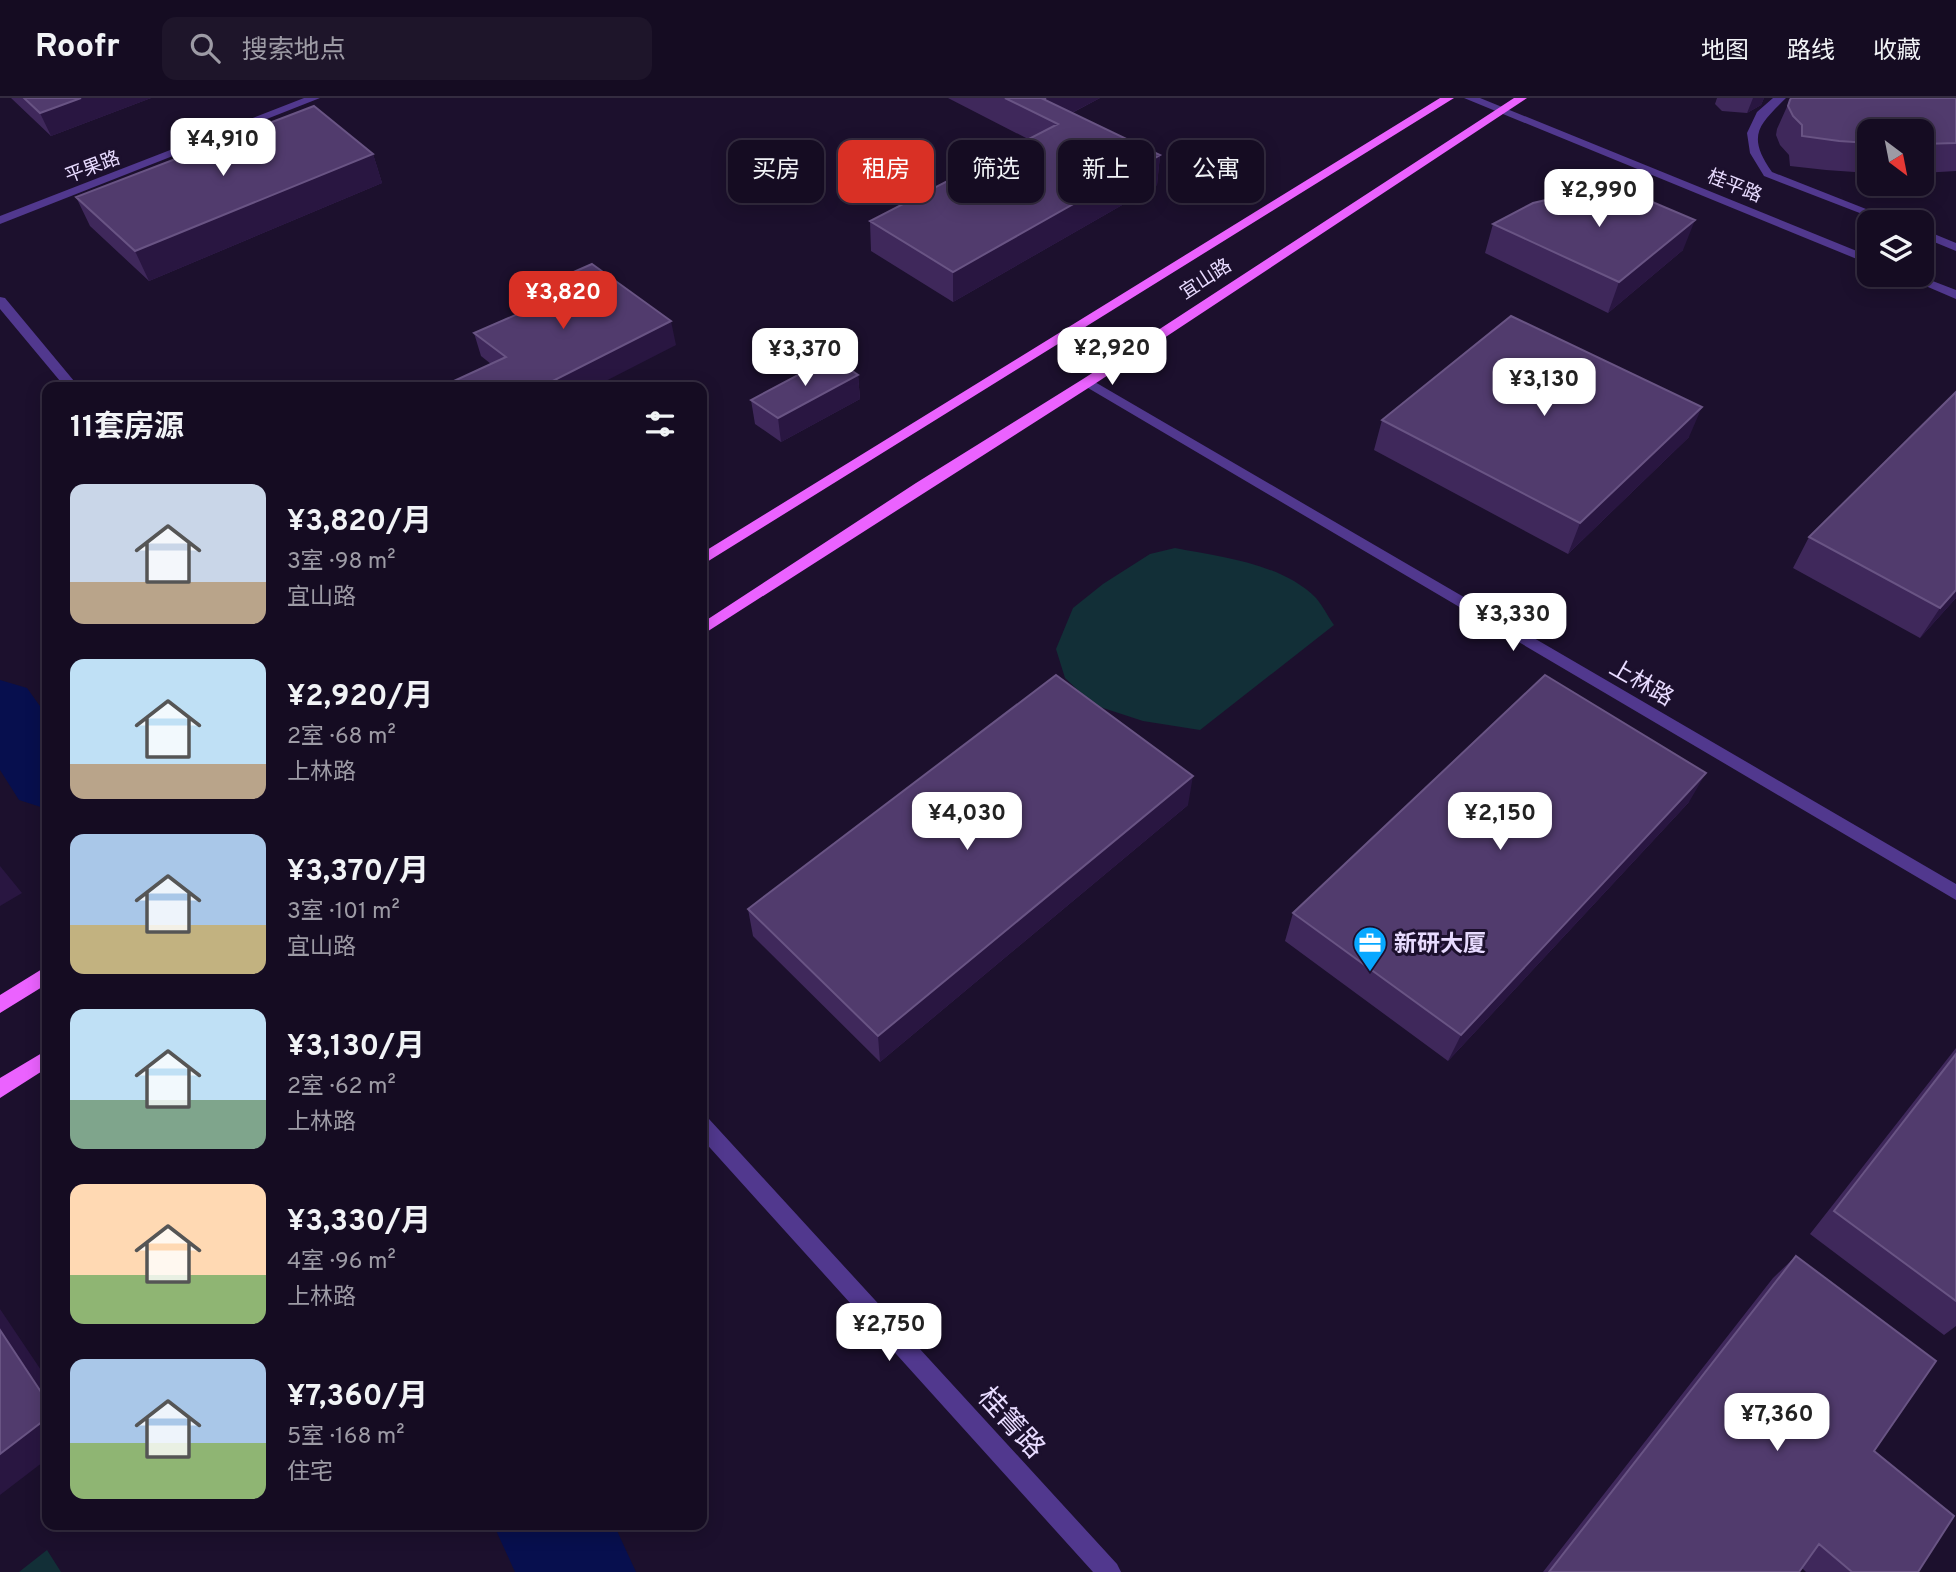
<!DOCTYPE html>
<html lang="zh">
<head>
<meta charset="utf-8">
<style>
	:root { --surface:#150c22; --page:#1e152a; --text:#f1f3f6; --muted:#9d9ba5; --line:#342c40; --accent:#d93025 }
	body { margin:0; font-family:Overpass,"Noto Sans SC",sans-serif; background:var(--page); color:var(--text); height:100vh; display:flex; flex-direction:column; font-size:26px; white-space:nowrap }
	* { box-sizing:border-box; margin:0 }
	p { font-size:23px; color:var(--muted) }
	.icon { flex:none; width:38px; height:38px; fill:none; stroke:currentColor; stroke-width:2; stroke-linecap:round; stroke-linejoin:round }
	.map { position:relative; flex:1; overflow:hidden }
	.panel { position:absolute; left:42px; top:284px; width:665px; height:1148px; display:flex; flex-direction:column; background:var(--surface); border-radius:14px; box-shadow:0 4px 18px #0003,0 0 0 2px var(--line) }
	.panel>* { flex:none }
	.hud { position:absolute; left:728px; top:42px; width:665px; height:63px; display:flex; gap:14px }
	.needle { width:46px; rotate:148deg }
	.buttons { position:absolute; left:1857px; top:21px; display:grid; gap:14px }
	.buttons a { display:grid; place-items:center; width:77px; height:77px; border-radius:14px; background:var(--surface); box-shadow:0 4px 18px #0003,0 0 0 2px var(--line); font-size:35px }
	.price { position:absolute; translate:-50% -60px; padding:0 16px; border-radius:14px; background:#fff; color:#222; font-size:23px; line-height:46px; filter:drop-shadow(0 2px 4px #0008) }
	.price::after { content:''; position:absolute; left:50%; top:42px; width:21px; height:16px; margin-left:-10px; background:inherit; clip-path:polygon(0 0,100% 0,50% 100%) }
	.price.on { background:var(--accent); color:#fff }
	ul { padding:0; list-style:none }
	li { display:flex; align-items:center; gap:21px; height:175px; padding:0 28px }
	li span { display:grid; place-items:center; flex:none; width:196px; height:140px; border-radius:14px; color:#555 }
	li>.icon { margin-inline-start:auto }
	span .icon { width:84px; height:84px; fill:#fffc; stroke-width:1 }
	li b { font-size:30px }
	h2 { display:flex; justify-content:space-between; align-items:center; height:84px; padding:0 28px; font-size:30px }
	.chip { padding:0 24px; border-radius:14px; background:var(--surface); box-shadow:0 4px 18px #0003,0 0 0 2px var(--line); font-size:24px; line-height:63px }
	.chip.on { background:var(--accent); color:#fff }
	header { display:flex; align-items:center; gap:42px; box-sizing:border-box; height:98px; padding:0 35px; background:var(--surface); border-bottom:2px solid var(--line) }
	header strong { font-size:33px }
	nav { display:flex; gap:38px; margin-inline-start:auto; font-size:24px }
	.search { width:490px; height:63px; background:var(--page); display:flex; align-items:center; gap:18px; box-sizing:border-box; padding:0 24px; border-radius:14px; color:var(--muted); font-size:26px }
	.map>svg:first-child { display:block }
</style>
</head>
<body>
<header>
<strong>Roofr</strong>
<div class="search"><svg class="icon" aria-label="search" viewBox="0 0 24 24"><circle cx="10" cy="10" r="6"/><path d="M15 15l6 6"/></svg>搜索地点</div>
<nav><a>地图</a><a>路线</a><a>收藏</a></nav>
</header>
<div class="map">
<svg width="1956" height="1474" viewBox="0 0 1956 1474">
	<rect width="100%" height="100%" fill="#1c102d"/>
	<path fill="#122f37" d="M1175 450C1221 459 1281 465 1316 500 1323 508 1328 519 1334 527L1200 632 1143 623 1094 607 1065 580 1056 551 1073 510 1103 486 1150 456Z
		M47 1452 61 1474H19Z"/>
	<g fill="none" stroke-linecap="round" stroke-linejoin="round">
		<path fill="#070f4e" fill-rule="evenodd" d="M0 582 27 590 47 618V711L19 702 0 672Z
			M493 1426H614L636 1474H515Z"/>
		<path fill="#51388e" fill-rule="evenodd" d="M304 0H320L0 126V118Z
			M1464 0H1480L1869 158V166Z
			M1773 0H1786C1759 27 1746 37 1772 74L1899 124H1883L1764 78 1750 55 1747 35 1757 14Z
			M1922 131 1956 145V153L1922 139Z
			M1900 177H1917L1956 192V201Z
			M0 199 5 200 79 289H65L0 211Z
			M1088 280 1956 786V802L1083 287V281Z
			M702 1018 709 1021 1117 1466 1121 1474H1093L702 1041Z"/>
		<path fill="#eb62ff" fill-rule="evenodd" d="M1440 0H1454L702 467V455Z
			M1514 0H1527L1093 287 702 537V525L916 385 1083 281Z
			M47 868V886L0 915V897Z
			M47 952V970L0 1000V980Z"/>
	</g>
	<path fill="#3f285b" d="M11 0H151L51 38Z
		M948 0H1100L1072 15 1160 57 1157 87 953 204 871 153 870 123 1028 41Z
		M1717 0H1764L1761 7 1747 15 1722 13 1715 6Z
		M1956 0V73L1922 75V33H1869V75L1826 72 1790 68 1789 57 1780 47 1776 37 1777 31 1790 2Z
		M373 56 382 85 149 183 90 128 76 99Z
		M1493 126 1683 152 1608 215 1485 155Z
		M519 198 676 247 491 266 481 258 474 235 523 213Z
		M858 277 860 301 781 344 755 326 751 302Z
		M1382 322 1689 339 1568 456 1374 352Z
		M1809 439 1956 500 1920 540 1793 470Z
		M1689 704 1448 963 1285 843 1293 815Z
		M1188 707 880 964 753 838 748 811Z
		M1956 950V1228L1944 1237 1810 1136Z
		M1796 1158 1918 1474H1806L1802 1470 1799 1474H1543L1773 1180Z"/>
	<path fill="#291641" d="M81 0H151L51 38 40 15Z
		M1046 0H1100L1054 24 1043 1Z
		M1753 0H1764L1761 7 1747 15Z
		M373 56 382 85 149 183 135 153Z
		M1160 57 1157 87 953 204V174Z
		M1695 122 1683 152 1608 215 1619 184Z
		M671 223 676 247 594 289H541Z
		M858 277 860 301 781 344 778 320Z
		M1702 309 1689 339 1568 456 1580 425Z
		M1956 492V500L1920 540 1940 510Z
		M1706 675 1689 704 1448 963 1461 937Z
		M1193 678 1188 707 880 964 878 938Z
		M0 768 22 795 0 808Z
		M0 1211 47 1281V1303L0 1232Z
		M47 1320V1361L0 1397V1356Z"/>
	<path fill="#513b6d" stroke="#695484" stroke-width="2" d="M24 0H81L40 15Z
		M1005 0H1046L1043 1 1160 57 953 174 870 123 1058 26Z
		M1791 0H1956V45L1922 46V33H1869V45L1839 43 1802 38V27L1793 18 1788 8 1790 2Z
		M314 8 373 56 135 153 76 99Z
		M1617 89 1695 122 1619 184 1493 126 1533 105 1580 94Z
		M592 166 671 223 541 289H441L506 259 474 235 534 209 519 198Z
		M1511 218 1702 309 1580 425 1382 322Z
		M832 259 858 277 778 320 751 302Z
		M1956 294V492L1940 510 1809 439Z
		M1056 577 1193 678 878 938 748 811Z
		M1545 577 1706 675 1461 937 1293 815Z
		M1956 956V1203L1834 1113Z
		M1796 1158 1936 1263 1874 1353 1954 1418 1918 1474H1852L1819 1446 1799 1474H1549Z
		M0 1232 47 1303V1320L0 1356Z"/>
	<defs>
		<g id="office-pin" transform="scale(1.75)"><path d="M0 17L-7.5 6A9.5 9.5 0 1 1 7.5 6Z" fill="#07a8ff" stroke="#1c102d"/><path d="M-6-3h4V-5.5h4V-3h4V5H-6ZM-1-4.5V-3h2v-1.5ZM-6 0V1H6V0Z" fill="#fff"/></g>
	</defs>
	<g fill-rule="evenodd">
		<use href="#office-pin" x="1370" y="845"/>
	</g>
	<g text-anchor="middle" stroke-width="6" stroke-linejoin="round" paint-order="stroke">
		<g font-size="19" fill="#e8dbff" stroke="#1c102d">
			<text transform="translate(92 68) rotate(-21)" y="7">平果路</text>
			<text transform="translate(1735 87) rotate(22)" y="7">桂平路</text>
			<text transform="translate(1205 180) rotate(-33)" y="7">宜山路</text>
		</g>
		<g font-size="23" fill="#e8dbff" stroke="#1c102d">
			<text transform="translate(1642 584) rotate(30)" y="8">上林路</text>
		</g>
		<g font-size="23" font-weight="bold" fill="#e8dbff" stroke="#1c102d" text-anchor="start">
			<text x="1394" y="853">新研大厦</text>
		</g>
		<g font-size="28" fill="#e8dbff" stroke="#1c102d">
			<text transform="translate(1012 1324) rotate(48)" y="10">桂箐路</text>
		</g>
	</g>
</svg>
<div class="buttons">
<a><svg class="needle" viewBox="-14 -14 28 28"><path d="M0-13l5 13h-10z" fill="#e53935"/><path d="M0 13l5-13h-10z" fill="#9d9ba5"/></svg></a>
<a><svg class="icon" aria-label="layers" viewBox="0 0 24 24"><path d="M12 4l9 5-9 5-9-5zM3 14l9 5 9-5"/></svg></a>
</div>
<b class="price" style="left:223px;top:80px">¥4,910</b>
<b class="price" style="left:1599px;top:131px">¥2,990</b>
<b class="price on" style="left:563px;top:233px">¥3,820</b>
<b class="price" style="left:1112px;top:289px">¥2,920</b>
<b class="price" style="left:805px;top:290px">¥3,370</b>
<b class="price" style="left:1544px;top:320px">¥3,130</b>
<b class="price" style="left:1513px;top:555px">¥3,330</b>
<b class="price" style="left:967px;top:754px">¥4,030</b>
<b class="price" style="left:1500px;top:754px">¥2,150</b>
<b class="price" style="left:889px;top:1265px">¥2,750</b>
<b class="price" style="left:1777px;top:1355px">¥7,360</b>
<div class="hud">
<a class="chip">买房</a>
<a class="chip on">租房</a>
<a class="chip">筛选</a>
<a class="chip">新上</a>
<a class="chip">公寓</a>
</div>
<section class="panel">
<h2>11套房源<svg class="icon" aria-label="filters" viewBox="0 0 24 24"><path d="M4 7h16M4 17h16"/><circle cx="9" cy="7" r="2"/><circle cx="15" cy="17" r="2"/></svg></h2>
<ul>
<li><span style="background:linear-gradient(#c9d6e8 70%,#b9a48a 0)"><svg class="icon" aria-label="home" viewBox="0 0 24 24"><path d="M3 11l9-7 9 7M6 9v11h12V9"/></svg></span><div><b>¥3,820/月</b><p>3室 · 98 m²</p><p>宜山路</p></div></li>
<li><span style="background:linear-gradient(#bfe0f5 75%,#b9a48a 0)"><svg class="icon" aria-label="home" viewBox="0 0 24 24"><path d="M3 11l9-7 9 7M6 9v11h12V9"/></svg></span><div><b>¥2,920/月</b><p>2室 · 68 m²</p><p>上林路</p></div></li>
<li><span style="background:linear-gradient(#a9c7e8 65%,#c2b280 0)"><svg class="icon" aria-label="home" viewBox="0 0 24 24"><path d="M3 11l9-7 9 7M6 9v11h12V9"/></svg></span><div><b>¥3,370/月</b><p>3室 · 101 m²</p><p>宜山路</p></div></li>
<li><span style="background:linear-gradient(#bfe0f5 65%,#7fa58c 0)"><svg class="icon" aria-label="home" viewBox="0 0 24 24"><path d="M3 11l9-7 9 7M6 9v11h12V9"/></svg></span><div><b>¥3,130/月</b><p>2室 · 62 m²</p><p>上林路</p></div></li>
<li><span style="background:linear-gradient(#ffd9b3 65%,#8fb573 0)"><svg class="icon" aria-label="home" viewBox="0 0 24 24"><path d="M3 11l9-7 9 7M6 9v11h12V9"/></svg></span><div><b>¥3,330/月</b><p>4室 · 96 m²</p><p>上林路</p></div></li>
<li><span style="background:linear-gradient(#a9c7e8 60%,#8fb573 0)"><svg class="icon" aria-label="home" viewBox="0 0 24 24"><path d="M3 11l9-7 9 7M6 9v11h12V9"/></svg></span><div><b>¥7,360/月</b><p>5室 · 168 m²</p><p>住宅</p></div></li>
</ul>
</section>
</div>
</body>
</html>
